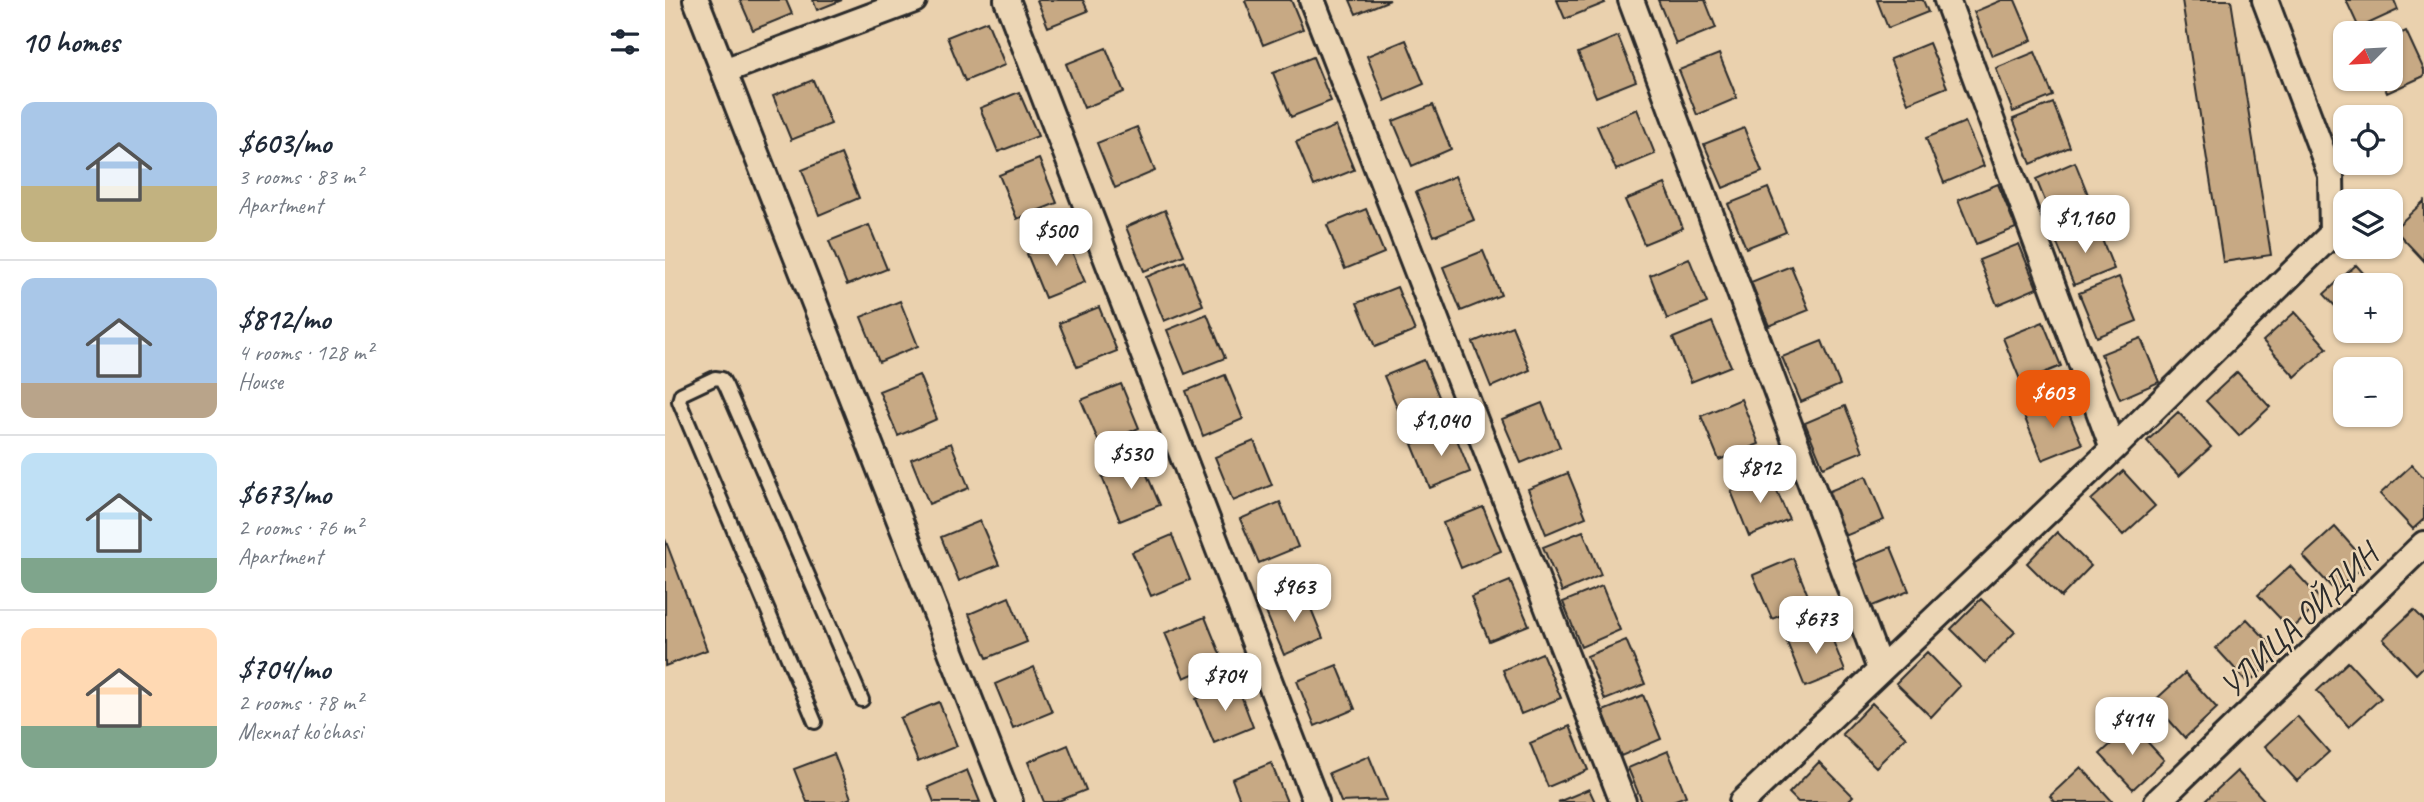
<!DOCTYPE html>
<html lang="en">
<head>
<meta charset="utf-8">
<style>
	:root { --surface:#fff; --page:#f2f2f3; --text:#1f2937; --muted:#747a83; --line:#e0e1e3; --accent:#ea580c }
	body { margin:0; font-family:Caveat,sans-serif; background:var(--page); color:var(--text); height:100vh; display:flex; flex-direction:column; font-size:26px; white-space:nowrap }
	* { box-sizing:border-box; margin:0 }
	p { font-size:23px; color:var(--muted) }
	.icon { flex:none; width:38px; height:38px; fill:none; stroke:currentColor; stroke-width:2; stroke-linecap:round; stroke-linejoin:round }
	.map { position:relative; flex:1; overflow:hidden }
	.details { display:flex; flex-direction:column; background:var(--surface); width:665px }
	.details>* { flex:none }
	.needle { width:46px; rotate:246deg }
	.controls { position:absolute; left:1668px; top:21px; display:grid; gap:14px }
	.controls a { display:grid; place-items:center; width:70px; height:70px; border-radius:14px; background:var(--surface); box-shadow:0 2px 5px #0004; font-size:35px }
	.price { position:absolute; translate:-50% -60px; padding:0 16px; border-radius:14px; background:#fff; color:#222; font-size:23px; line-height:46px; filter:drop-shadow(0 2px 4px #0008) }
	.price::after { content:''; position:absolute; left:50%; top:42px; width:21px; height:16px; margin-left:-10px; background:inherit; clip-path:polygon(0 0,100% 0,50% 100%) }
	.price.current { background:var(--accent); color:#fff }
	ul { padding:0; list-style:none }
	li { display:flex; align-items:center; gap:21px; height:175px; padding:0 21px }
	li+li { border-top:2px solid var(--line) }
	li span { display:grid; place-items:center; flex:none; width:196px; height:140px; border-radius:14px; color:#555 }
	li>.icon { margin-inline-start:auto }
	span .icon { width:84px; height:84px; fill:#fffc; stroke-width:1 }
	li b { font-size:30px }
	h2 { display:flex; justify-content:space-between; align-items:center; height:84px; padding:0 21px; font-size:30px }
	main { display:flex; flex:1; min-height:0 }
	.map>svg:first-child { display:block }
</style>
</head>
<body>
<main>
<section class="details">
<h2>10 homes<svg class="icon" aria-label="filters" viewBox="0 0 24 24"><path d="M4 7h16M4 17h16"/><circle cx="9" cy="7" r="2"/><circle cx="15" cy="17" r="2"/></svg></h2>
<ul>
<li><span style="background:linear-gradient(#a9c7e8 60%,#c2b280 0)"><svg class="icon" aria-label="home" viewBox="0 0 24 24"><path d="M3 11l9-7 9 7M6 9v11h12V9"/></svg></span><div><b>$603/mo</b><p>3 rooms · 83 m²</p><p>Apartment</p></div></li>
<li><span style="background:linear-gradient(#a9c7e8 75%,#b9a48a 0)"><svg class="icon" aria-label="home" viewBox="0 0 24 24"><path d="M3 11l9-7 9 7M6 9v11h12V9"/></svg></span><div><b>$812/mo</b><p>4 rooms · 128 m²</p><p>House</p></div></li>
<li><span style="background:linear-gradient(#bfe0f5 75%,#7fa58c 0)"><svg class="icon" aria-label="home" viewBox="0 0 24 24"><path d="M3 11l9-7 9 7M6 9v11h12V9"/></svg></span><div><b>$673/mo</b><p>2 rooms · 76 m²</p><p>Apartment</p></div></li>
<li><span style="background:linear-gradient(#ffd9b3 70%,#7fa58c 0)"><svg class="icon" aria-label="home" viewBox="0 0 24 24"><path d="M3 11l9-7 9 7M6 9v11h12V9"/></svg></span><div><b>$704/mo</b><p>2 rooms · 78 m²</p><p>Mexnat ko'chasi</p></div></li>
</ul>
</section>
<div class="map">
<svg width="1759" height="802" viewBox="0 0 1759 802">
	<rect width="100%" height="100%" fill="#ead1ae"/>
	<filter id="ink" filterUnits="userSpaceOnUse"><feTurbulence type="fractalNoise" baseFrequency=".0143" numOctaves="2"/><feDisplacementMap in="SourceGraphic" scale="14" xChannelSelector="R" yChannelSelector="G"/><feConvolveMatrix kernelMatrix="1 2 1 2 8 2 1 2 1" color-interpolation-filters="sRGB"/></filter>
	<g filter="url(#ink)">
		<path fill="#c7a984" stroke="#2b2b2b" stroke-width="2" d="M75 0H121L127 14 88 30Z
			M148 0H177L152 10Z
			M372 0H418L423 11 383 27Z
			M582 0H626L638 29 598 45 580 1Z
			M685 0H725L691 14Z
			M892 0H938L940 3 900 19Z
			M993 0H1040L1051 28 1011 44Z
			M1212 0H1258L1263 12 1223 28Z
			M1337 0H1350L1367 40 1327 56 1309 12Z
			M1517 0H1566L1606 255 1558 262Z
			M1681 0H1729L1733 10 1694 28Z
			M322 21 340 65 300 81 282 37Z
			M1741 31 1759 70V76L1722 93 1716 79H1726V38Z
			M953 36 971 81 931 97 913 53Z
			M741 40 759 84 720 101 702 56Z
			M1264 43 1282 87 1243 103 1225 59Z
			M441 48 459 92 419 108 401 64Z
			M1370 52 1388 96 1348 112 1331 68Z
			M1054 54 1072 98 1032 115 1014 70Z
			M648 57 666 101 626 117 608 73Z
			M148 80 166 124 126 140 108 96Z
			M354 92 373 136 333 152 315 108Z
			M1388 103 1405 147 1366 164 1348 119Z
			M768 105 786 149 747 166 728 121Z
			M972 109 990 154 951 170 932 126Z
			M1300 122 1319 166 1279 183 1261 138Z
			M671 126 689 170 649 186 631 142Z
			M472 127 490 171 450 188 432 143Z
			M1079 128 1097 172 1058 188 1039 144Z
			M176 154 194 198 154 215 137 170Z
			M374 159 392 203 352 219 334 175Z
			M1410 162 1428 207 1389 223 1371 179Z
			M790 176 809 220 769 236 751 192Z
			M1000 184 1018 228 979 244 960 200Z
			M1333 184 1351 228 1311 244 1293 200Z
			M1103 188 1121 232 1081 248 1063 204Z
			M1759 201V261L1729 229Z
			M701 209 719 253 680 269 662 225Z
			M500 210 519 255 479 271 461 227Z
			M204 225 222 269 182 285 164 241Z
			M1431 225 1449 269 1409 285 1391 241Z
			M401 238 420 282 380 298 362 254Z
			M1354 244 1372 288 1332 305 1314 260Z
			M818 251 836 295 796 311 778 267Z
			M1024 258 1042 303 1002 319 985 275Z
			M520 261 538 305 499 321 481 277Z
			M1691 265 1709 285H1680V317L1659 294Z
			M1126 266 1144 310 1104 326 1086 282Z
			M1454 277 1472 321 1432 337 1414 293Z
			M732 287 750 331 710 347 692 303Z
			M235 301 253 346 214 362 196 317Z
			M434 307 452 351 412 367 394 323Z
			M1630 312 1662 348 1630 377 1598 341Z
			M542 314 560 358 520 374 502 330Z
			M1047 322 1066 366 1026 382 1008 338Z
			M1378 322 1396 366 1356 382 1338 338Z
			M847 326 865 370 826 387 808 342Z
			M1476 338 1494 382 1455 399 1436 354Z
			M1157 341 1175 385 1136 402 1117 357Z
			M759 360 777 404 738 421 719 376Z
			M1572 372 1605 407 1574 436 1541 401Z
			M254 375 272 419 233 436 214 391Z
			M560 375 578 419 538 436 521 391Z
			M456 384 474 428 435 445 416 400Z
			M1076 399 1094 444 1054 460 1036 416Z
			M1398 400 1417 444 1377 460 1359 416Z
			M877 403 895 447 856 463 837 419Z
			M1180 406 1198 451 1158 467 1140 423Z
			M1513 412 1546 447 1514 476 1482 441Z
			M787 427 805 472 765 488 747 444Z
			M589 441 607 485 568 501 550 457Z
			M286 443 304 488 264 504 246 459Z
			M476 461 495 505 455 521 437 477Z
			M1747 465 1759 478V519L1748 529 1715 494Z
			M1458 471 1490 506 1458 535 1426 500Z
			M903 473 921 517 881 534 863 489Z
			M1105 475 1124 519 1084 536 1066 491Z
			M1201 476 1219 520 1180 536 1162 492Z
			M615 502 633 547 594 563 575 519Z
			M818 507 836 551 796 568 778 523Z
			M315 521 334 565 294 581 276 537Z
			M1670 527 1702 563 1670 591 1638 556Z
			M918 531 936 575 897 592 878 547Z
			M1392 532 1426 566 1396 597 1362 563Z
			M507 535 525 580 486 596 467 552Z
			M0 539 42 650 0 666Z
			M1226 547 1244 591 1205 607 1187 563Z
			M1128 558 1146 603 1107 619 1088 575Z
			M1625 566 1657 601 1626 630 1593 595Z
			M845 581 864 625 824 641 806 597Z
			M937 586 955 630 916 647 898 602Z
			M640 594 658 638 619 655 600 610Z
			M344 597 362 642 322 658 304 614Z
			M1316 599 1350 632 1320 663 1286 629Z
			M1749 610 1759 620V666L1751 674 1718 639Z
			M540 617 558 661 519 678 500 633Z
			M1582 619 1615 654 1583 683 1551 648Z
			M1162 626 1180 671 1140 687 1122 642Z
			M961 640 980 684 940 700 922 656Z
			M1262 652 1295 686 1266 717 1231 683Z
			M877 653 896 698 856 714 838 670Z
			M1683 662 1716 698 1684 727 1652 691Z
			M672 665 690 709 650 726 632 681Z
			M369 667 387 712 348 728 330 684Z
			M1520 673 1552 708 1520 738 1488 702Z
			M571 682 588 727 549 743 531 699Z
			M978 695 996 739 956 756 938 711Z
			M274 702 292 746 253 762 235 718Z
			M1207 703 1241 737 1211 767 1177 734Z
			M1632 716 1664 752 1632 781 1600 746Z
			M1467 725 1499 760 1468 789 1435 754Z
			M905 726 923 770 883 787 865 743Z
			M403 745 421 790 391 802H379L363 762Z
			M1003 751 1021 796 1005 802H977L963 768Z
			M169 754 186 798 176 802H142L129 769Z
			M704 756 722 800 676 802 664 773Z
			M1154 762 1188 796 1182 802H1133L1124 793Z
			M606 763 622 802H576L567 779Z
			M1416 767 1448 802H1390L1385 796Z
			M302 770 315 802H269L263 787Z
			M1572 771 1601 802H1543L1541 800Z
			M924 789 930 802H893Z"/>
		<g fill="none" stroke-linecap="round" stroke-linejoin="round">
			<g stroke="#2b2b2b" stroke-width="18">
				<path id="service" d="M150 722 14 401 16 394 50 378 57 379 61 386 197 700"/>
			</g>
			<g stroke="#2b2b2b" stroke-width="30">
				<path id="minor" d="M31 0 345 802
					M342 0 651 802
					M647 0 958 802
					M966 0 1215 669
					M1282 0 1448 449
					M59 71 249 0
					M1077 802 1448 449 1667 234 1666 175 1600 0
					M1492 802 1759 544"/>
			</g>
			<use href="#service" stroke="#ecd6b5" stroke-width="12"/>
			<use href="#minor" stroke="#ecd6b5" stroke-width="24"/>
		</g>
	</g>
	<g text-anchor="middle" stroke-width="5" stroke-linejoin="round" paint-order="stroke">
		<g font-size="33" fill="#2b2b2b" stroke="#ecd6b5">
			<text transform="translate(1633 620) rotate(-44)" y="12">УЛИЦА ОЙДИН</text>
		</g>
	</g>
</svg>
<div class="controls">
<a><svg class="needle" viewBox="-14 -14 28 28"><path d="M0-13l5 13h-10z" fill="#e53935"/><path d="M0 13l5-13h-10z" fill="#747a83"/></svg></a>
<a><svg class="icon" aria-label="locate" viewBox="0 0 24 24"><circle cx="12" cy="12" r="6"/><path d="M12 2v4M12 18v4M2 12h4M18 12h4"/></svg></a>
<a><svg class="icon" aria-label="layers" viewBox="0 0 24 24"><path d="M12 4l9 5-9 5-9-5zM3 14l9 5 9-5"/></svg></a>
<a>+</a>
<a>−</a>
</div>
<b class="price" style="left:1420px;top:255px">$1,160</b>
<b class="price" style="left:391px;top:268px">$500</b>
<b class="price current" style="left:1388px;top:430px">$603</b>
<b class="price" style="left:776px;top:458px">$1,040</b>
<b class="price" style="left:466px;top:491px">$530</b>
<b class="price" style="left:1095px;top:505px">$812</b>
<b class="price" style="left:629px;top:624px">$963</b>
<b class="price" style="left:1151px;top:656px">$673</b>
<b class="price" style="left:560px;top:713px">$704</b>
<b class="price" style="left:1467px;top:757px">$414</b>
</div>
</main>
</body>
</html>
